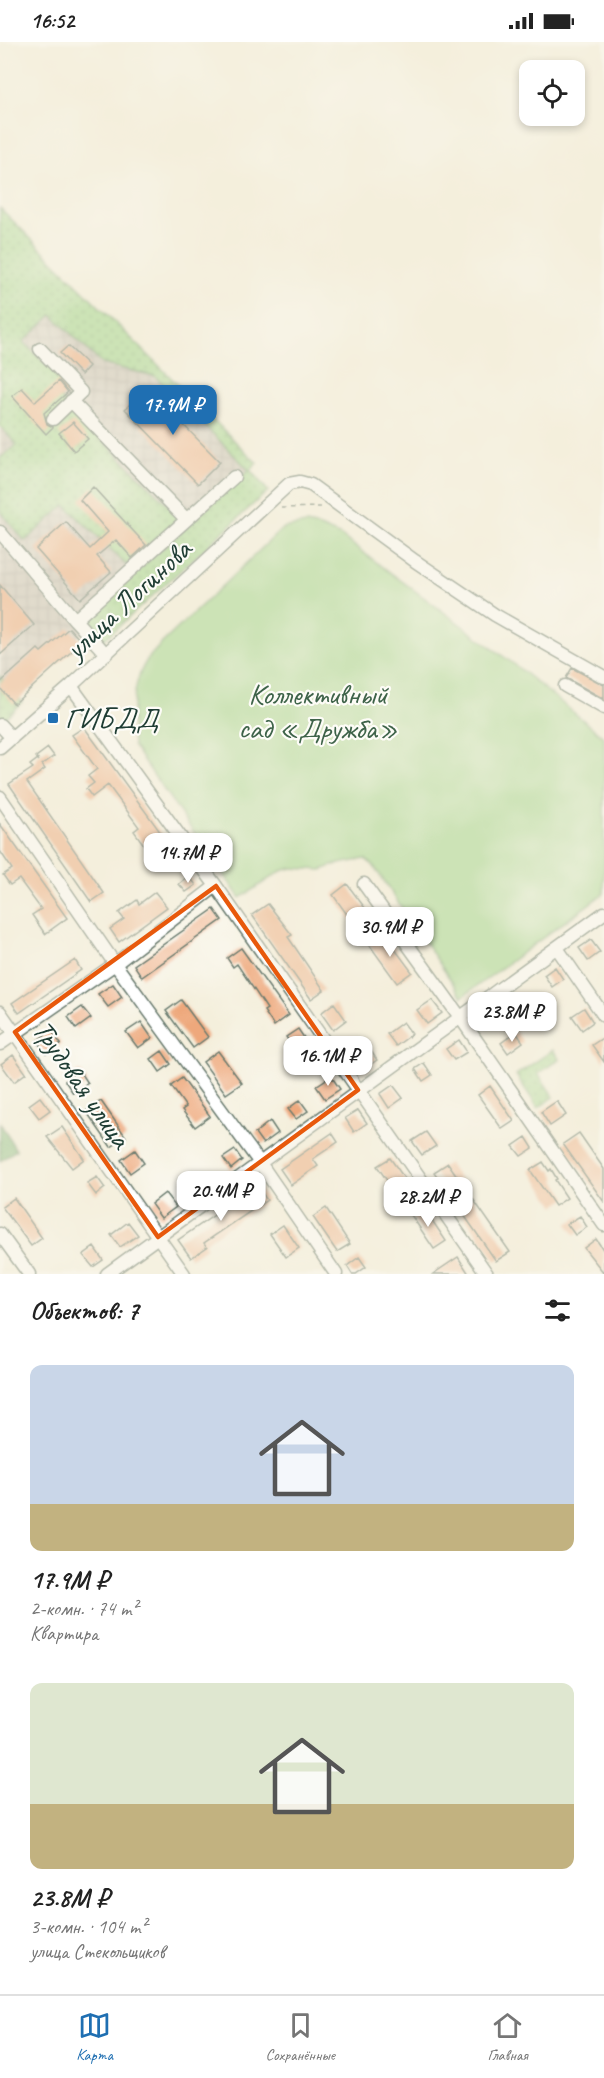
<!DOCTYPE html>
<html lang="ru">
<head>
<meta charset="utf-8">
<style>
	:root { --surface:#fff; --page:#f2f2f2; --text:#222; --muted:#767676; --line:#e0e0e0; --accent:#1f6fb2 }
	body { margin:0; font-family:Caveat,sans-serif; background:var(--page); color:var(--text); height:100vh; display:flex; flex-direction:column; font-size:22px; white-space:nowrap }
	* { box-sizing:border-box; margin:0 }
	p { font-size:20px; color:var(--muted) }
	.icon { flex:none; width:33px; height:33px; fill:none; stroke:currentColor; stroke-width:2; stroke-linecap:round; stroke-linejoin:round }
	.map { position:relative; height:1232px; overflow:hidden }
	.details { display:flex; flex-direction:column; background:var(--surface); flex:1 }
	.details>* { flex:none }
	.tools { position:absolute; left:519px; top:18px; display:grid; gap:12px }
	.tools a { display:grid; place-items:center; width:66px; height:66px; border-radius:12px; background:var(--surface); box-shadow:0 3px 9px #0003; font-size:30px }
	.price { position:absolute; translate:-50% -51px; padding:0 14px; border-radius:12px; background:#fff; color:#222; font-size:20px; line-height:39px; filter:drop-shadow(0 2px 3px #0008) }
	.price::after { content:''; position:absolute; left:50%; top:36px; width:18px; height:14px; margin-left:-9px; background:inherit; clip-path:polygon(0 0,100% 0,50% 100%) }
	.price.selected { background:var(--accent); color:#fff }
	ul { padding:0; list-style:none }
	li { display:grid; align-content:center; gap:12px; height:318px; padding:0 30px }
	li span { display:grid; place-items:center; height:186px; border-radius:12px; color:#555 }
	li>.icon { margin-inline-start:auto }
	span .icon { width:108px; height:108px; fill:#fffc; stroke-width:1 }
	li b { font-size:26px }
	h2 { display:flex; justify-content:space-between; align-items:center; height:72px; padding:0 30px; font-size:26px }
	.status { display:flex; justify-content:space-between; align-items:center; height:42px; padding:0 30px; background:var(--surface); direction:ltr }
	.status svg { height:16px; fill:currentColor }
	.tab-bar { display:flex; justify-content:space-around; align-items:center; height:84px; border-top:2px solid var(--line); background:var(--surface); font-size:16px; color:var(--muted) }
	.tab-bar a { display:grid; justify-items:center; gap:3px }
	.tab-bar .selected { color:var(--accent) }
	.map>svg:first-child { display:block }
</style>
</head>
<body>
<div class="status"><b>16:52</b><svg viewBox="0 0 49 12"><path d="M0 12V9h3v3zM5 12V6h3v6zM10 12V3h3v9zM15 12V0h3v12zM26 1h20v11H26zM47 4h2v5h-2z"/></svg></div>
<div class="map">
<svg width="604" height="1232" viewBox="0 0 604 1232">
	<defs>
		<pattern id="industrial-grid" width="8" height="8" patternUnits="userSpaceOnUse" patternTransform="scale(1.5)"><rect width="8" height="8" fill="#c9c3b8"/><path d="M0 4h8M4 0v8" fill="none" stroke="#aca89f"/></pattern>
		<pattern id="grass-dots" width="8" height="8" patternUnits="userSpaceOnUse" patternTransform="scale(1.5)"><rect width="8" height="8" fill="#9bd487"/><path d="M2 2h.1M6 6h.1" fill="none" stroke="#7ead6f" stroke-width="1.8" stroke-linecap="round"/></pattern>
		<pattern id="forest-firs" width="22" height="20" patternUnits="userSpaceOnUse" patternTransform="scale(1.5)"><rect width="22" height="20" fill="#7cb674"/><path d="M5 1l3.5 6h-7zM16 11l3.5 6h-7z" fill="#659560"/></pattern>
	</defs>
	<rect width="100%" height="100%" fill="#fdfcf7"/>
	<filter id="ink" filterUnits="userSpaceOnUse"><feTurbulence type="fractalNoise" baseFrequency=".0167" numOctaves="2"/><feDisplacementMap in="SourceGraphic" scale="12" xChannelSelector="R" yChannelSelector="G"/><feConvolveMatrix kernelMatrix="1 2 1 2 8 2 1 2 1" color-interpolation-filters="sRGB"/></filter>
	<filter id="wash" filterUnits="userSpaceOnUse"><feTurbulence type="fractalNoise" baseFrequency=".008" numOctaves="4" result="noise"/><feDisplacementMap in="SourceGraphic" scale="24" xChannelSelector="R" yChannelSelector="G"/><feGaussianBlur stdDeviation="1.35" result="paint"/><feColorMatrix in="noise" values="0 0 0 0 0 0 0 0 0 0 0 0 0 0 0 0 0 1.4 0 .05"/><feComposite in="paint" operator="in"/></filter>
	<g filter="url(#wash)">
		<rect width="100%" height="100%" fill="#f4efdc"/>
		<path fill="url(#industrial-grid)" d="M79 244 257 421 250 428 256 435 10 657 0 646V312Z"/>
		<path fill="url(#grass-dots)" stroke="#5d885e" stroke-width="1.5" d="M0 166 257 421 250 428 268 449 104 598 85 577 249 428 155 334 102 322 52 273 23 300 62 339 53 349 180 475 126 523 65 463 25 499 0 470V416L17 403 0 384Z
			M0 634 22 660 3 678 0 675Z
			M553 1008 559 1017 538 1032 554 1055 538 1066 516 1033Z"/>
		<path fill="url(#forest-firs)" stroke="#4e7a54" stroke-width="1.5" d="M0 1081 16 1108 0 1119Z"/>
		<path fill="#9bd487" stroke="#5d885e" stroke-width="1.5" d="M306 482 320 485 341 494 515 623 604 695V851L462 955 373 823 365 817 334 823 322 828 292 826 281 829 240 856 133 704C131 681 132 643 144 623 148 615 156 608 162 601L283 486Z"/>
		<g id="blocks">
			<path fill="#eea87b" d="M68 304 89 324 81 333 60 311Z
				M59 339 68 350 44 371 47 382 53 385 46 392 12 354 22 346 35 360Z
				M147 346 220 420 198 442 125 367Z
				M73 380 88 397 74 409 59 391Z
				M93 445 146 503 132 516 116 498 97 514 111 530 80 557 36 507 66 480 90 507 108 490 80 458Z
				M0 543 34 583 0 613Z
				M69 586 82 600 14 662 0 646V641L38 607 41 610Z
				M572 626 604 643V657L566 636Z
				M84 685 169 802 157 810 149 799 144 803 134 789 139 785 108 743 92 755 86 747 94 741 88 734 97 727 72 693Z
				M48 706 54 714 42 723 45 727 27 740 104 851 91 860 9 742 33 726 30 723 38 717 39 719 36 715Z
				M0 782 67 876 45 892 32 873 41 867 19 837 10 843 3 833 12 827 0 809Z
				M189 834 196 843 186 850 179 842Z
				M347 842 371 874 356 885 333 853Z
				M155 850 167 865 119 900 110 887 124 877 119 871 137 858 139 862Z
				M268 862 292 893 288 895 324 948 311 957 252 873Z
				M214 867 222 878 142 935 134 923Z
				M383 891 412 930 397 941 368 901Z
				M591 898 600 910 588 919 579 906Z
				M241 906 289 973 274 984 264 969 267 967 237 922 233 925 227 916Z
				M75 918 81 928 19 971 12 961Z
				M555 925 563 937 552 945 544 933Z
				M113 942 122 955 108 965 98 952Z
				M181 958 208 995 193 1006 166 969Z
				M432 958 442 971 427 982 417 968Z
				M334 961 346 978 333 988 321 971Z
				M82 965 91 976 76 987 68 975Z
				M584 966 593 980 582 988 572 974Z
				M141 980 152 996 138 1006 126 990Z
				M403 980 412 992 396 1004 387 992Z
				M298 987 311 1006 300 1014 286 995Z
				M51 988 61 1002 46 1012 37 999Z
				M516 990 523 1000 508 1011 501 1001Z
				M604 995V1020L592 1003Z
				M459 998 467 1010 454 1018 446 1007Z
				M369 1006 377 1018 361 1029 353 1017Z
				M162 1009 171 1022 160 1030 151 1017Z
				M218 1009 242 1041 226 1052 203 1020Z
				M13 1013 26 1031 14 1040 1 1022Z
				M424 1021 432 1033 423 1039 415 1027Z
				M80 1029 88 1041 73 1051 65 1039Z
				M331 1034 340 1047 325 1057 316 1044Z
				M182 1036 210 1074 195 1085 182 1068 186 1065 171 1044Z
				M393 1043 403 1056 389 1066 380 1052Z
				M490 1044 514 1079 502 1087 478 1053Z
				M40 1055 50 1068 39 1076 29 1063Z
				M300 1058 308 1069 296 1077 288 1067Z
				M101 1059 126 1095 111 1105 86 1069Z
				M557 1059 566 1073 550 1084 541 1070Z
				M358 1068 367 1081 354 1090 345 1076Z
				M270 1079 278 1091 263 1102 255 1091Z
				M62 1085 84 1117 72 1126 47 1095Z
				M426 1090 436 1104 422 1113 412 1099Z
				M332 1091 338 1100 313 1117 318 1124 291 1143 280 1127Z
				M579 1091 604 1127V1160L563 1102Z
				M526 1095 533 1106 521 1114 513 1104Z
				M135 1108 144 1121 130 1131 121 1118Z
				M235 1108 242 1118 231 1127 223 1116Z
				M390 1116 412 1147 399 1156 377 1124Z
				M543 1120 549 1129 551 1127 557 1137 555 1138 567 1156 555 1164 530 1128Z
				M448 1121 510 1210 496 1219 434 1130Z
				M200 1131 208 1142 195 1152 186 1141Z
				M97 1135 105 1146 96 1153 87 1141Z
				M257 1144 267 1158 204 1201 207 1205 191 1216 178 1198Z
				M165 1151 176 1165 161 1176 151 1162Z
				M14 1156 42 1196 31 1204 2 1165Z
				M423 1165 446 1199 434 1207 411 1173Z
				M326 1166 350 1202 337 1210 313 1175Z
				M580 1174 587 1185 575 1193 567 1182Z
				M128 1180 138 1193 120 1205 111 1193Z
				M283 1183 299 1206 286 1215 270 1192Z
				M596 1197 604 1209V1231L584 1206Z
				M94 1205 103 1218 93 1225 83 1213Z
				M359 1215 366 1225 356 1232H352L347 1224Z
				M458 1215 469 1232H433Z"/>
		</g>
	</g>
	<g filter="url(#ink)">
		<use href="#blocks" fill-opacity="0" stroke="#6a7b6f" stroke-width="1.5"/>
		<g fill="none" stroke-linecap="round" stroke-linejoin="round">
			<g stroke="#6a7b6f" stroke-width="15">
				<path id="minor" d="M40 307 81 350 53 377
					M71 359 186 477
					M0 490 75 578
					M106 612 75 578 234 435
					M71 644 216 844 487 1232
					M565 644 604 666
					M0 683 12 696
					M0 706 71 644 289 442 300 440 311 443 415 519 495 573 604 635
					M0 755 115 922 260 1121 336 1232
					M364 842 460 975 604 1183
					M557 906 604 974
					M0 970 184 1232
					M0 1002 115 922 216 844
					M0 1192 29 1232
					M107 1232 604 871"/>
			</g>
			<path stroke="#6a7b6f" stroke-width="1.5" stroke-dasharray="4.5 4.5" stroke-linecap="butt" d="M281 466 321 465"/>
			<use href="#minor" stroke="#fff" stroke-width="12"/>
		</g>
	</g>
	<path d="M0 0H604V1232H0ZM216 844 358 1048 158 1195 15 990Z" fill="#f4efdc" fill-opacity=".55" fill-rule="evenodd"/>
	<path fill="none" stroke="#e8590c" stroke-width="4.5" stroke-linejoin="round" d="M216 844 358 1048 158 1195 15 990Z"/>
	<rect fill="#1f6fb2" stroke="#fdfcf7" stroke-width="2" x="47" y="670" width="12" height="12" rx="3"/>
	<g text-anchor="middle" stroke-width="4.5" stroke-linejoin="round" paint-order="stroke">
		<g font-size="30" fill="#1f3d34" stroke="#fdfcf7">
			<text transform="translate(128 557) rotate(-43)" y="10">улица Логинова</text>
			<text transform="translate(82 1042) rotate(55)" y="10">Трудовая улица</text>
		</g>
		<g font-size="30" fill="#3e6349" stroke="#fdfcf7">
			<text x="318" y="662">Коллективный<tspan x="318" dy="34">сад «Дружба»</tspan></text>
		</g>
		<g font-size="30" fill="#1f3d34" stroke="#fdfcf7" text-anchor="start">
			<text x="65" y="686">ГИБДД</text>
		</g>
	</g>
</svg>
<div class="tools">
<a><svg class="icon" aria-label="locate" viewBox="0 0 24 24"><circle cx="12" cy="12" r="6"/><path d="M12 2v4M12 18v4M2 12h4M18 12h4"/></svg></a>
</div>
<b class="price selected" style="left:173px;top:394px">17.9M ₽</b>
<b class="price" style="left:188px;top:842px">14.7M ₽</b>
<b class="price" style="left:390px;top:916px">30.9M ₽</b>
<b class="price" style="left:512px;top:1001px">23.8M ₽</b>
<b class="price" style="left:328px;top:1045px">16.1M ₽</b>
<b class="price" style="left:221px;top:1180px">20.4M ₽</b>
<b class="price" style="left:428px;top:1186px">28.2M ₽</b>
</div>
<section class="details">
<h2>Объектов: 7<svg class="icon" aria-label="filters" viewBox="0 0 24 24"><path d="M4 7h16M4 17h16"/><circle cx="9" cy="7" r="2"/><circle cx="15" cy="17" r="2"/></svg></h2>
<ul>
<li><span style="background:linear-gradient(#c9d6e8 75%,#c2b280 0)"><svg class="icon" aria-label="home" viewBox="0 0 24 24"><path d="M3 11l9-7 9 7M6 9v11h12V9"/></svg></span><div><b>17.9M ₽</b><p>2-комн. · 74 m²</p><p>Квартира</p></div></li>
<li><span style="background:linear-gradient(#dfe7d0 65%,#c2b280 0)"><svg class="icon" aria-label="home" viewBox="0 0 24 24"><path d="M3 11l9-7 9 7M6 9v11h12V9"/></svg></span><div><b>23.8M ₽</b><p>3-комн. · 104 m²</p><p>улица Стекольщиков</p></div></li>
</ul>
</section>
<nav class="tab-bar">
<a class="selected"><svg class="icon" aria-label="map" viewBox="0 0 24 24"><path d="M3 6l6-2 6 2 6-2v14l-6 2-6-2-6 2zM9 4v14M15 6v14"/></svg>Карта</a>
<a><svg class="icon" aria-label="saved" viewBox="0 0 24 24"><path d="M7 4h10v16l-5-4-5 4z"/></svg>Сохранённые</a>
<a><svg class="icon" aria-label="home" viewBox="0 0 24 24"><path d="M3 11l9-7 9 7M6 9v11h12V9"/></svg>Главная</a>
</nav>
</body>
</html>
